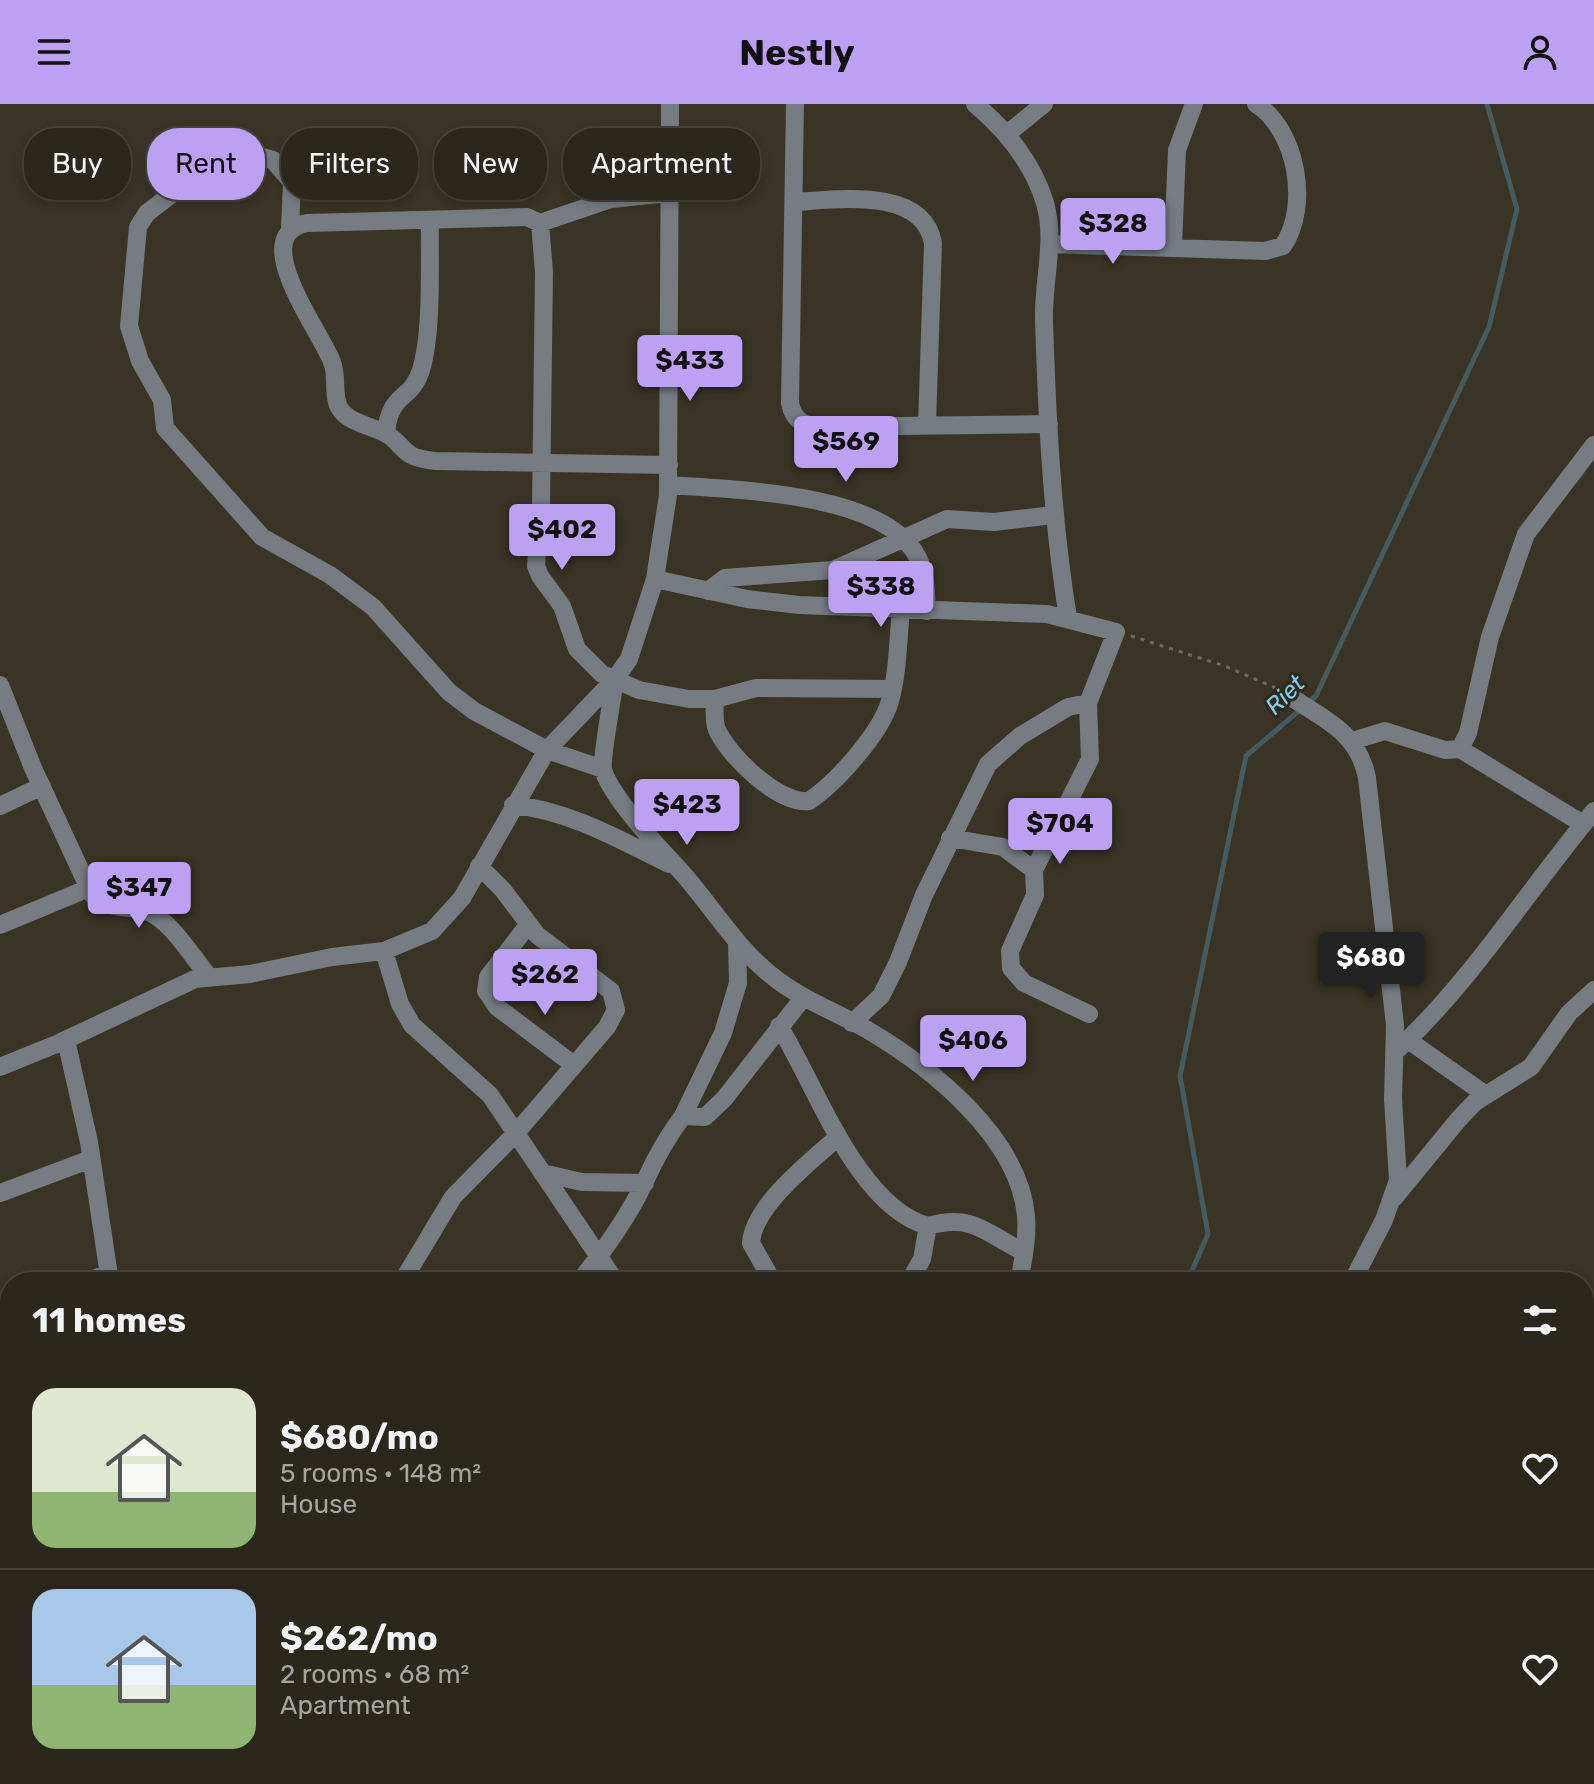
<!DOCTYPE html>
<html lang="en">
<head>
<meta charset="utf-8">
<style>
	:root { --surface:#2b271c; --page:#332f25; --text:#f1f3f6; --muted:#a6a5a3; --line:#47443b; --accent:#bca0f2 }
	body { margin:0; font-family:Rubik,sans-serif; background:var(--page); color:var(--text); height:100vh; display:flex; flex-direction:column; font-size:30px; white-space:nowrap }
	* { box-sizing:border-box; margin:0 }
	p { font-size:26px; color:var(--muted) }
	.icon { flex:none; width:44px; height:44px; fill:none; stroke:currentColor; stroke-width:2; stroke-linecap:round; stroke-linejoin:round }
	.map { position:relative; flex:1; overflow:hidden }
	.sheet { position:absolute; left:0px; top:1168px; width:1594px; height:512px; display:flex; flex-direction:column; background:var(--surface); border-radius:32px 32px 0 0; box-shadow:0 4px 12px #0003,0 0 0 2px var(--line) }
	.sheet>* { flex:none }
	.hud { position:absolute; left:24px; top:24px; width:800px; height:72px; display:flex; gap:16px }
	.price { position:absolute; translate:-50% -68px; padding:0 18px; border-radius:8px; background:var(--accent); color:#111; font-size:26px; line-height:52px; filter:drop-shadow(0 2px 4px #0008) }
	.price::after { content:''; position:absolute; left:50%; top:48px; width:24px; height:18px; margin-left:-12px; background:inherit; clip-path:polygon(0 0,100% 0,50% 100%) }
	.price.selected { background:#222; color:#fff }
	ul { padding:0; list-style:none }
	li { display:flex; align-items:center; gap:24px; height:200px; padding:0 32px }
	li+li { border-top:2px solid var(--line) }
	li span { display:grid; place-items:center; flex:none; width:224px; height:160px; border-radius:24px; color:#555 }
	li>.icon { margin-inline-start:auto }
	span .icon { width:96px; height:96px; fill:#fffc; stroke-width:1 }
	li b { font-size:34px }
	h2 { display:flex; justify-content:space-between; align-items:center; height:96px; padding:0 32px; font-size:34px }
	.chip { padding:0 28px; border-radius:32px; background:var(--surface); box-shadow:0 4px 12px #0003,0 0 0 2px var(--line); font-size:28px; line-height:72px }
	.chip.selected { background:var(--accent); color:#111 }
	header { display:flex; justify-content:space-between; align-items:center; height:104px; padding:0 32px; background:var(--accent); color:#111; font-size:36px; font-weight:700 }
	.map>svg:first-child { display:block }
</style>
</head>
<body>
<header><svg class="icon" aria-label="menu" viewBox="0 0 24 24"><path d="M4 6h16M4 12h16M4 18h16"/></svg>Nestly<svg class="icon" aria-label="person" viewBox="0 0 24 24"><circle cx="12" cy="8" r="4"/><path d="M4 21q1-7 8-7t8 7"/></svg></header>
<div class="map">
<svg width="1594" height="1680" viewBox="0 0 1594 1680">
	<rect width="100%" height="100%" fill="#393425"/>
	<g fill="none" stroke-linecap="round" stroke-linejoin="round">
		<path stroke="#465a61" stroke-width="5" d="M1309 598 1316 592 1489 223 1517 105 1487 0
			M1187 1178 1208 1130 1180 972 1246 652 1301 605
			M1566 1670 1577 1680
			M390 1680 405 1670"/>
		<path stroke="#706b5e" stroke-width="3" stroke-dasharray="4 6" stroke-linecap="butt" d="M1131 532 1225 562 1278 585
			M1521 1670 1532 1680"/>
		<path stroke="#767c82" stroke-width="18" d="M795 0 790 299C793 315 803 322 819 323L1049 320
			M975 0C1006 26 1033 60 1045 99 1056 137 1043 176 1044 215 1047 315 1052 414 1068 514
			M1007 30 1044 0
			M669 89 611 95 540 119 527 113 307 119C246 131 320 226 332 258 338 272 332 293 340 305 350 320 374 322 388 331 397 336 402 346 411 351 418 355 427 356 435 357L669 361
			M794 98C835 96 923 82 933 139L927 321
			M540 119 544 168 541 402 536 462 540 472 562 502 577 545 602 570 639 586 689 595H715L756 584 892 585
			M290 124 292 78 273 56 252 50 177 86 147 109 138 123 129 222 140 257 162 296 165 324 262 433 330 471 373 503 449 588 474 607 547 646 603 665
			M1050 140 1265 147 1283 142C1310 102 1297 26 1256 0
			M1173 142 1177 46 1194 0
			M386 329C390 287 411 298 421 266 433 226 429 159 430 116
			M668 381C734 386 875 388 914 447 926 465 926 485 927 507
			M833 466 858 503
			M655 475 747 495 799 501 1047 510 1116 528 1088 599 1068 603 1020 632 988 660 924 791 898 858 881 892 852 919
			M708 487 725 474 833 466 947 415 994 418 1053 411
			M615 575C613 591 601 654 603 665 609 690 658 743 676 762 709 797 733 841 771 871 800 895 834 907 866 925 929 962 1019 1032 1026 1112 1028 1133 1023 1157 1019 1178
			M0 581 33 664 91 789C108 810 135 798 156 812 177 826 193 854 210 874
			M1291 593C1326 617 1358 628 1367 674L1395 921 1393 995 1398 1076 1384 1116 1352 1178
			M715 595C715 606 713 616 717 626 730 653 778 700 809 697 836 679 881 629 890 597 898 569 898 535 901 505
			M1088 599 1090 655 1034 766 1035 791 1010 847 1011 864 1024 879 1089 910
			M1352 637 1385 627 1445 646 1460 645 1468 629 1490 533 1526 430 1594 341
			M1460 645 1583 720
			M513 701C568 706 620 736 669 760
			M0 702 42 682
			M950 734 1003 743 1034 766
			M0 821 89 784
			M528 821 488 873 486 887 497 903 574 961
			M384 847 400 900 412 921 490 991 616 1178
			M779 922C815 979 857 1103 928 1122 974 1109 986 1130 1024 1148
			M66 936 89 1038 110 1178
			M1408 936 1486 991
			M1395 948C1472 877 1527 787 1594 707
			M0 963 59 939 195 875 250 870 332 853 384 847 432 827 462 794 547 646 615 575 629 555 655 475 668 391 670 0
			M683 1012 723 929 738 879 737 838
			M542 1069 582 1078 645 1079
			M0 1089 91 1055
			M1394 1094 1458 1016 1475 998 1531 963 1569 909 1594 886
			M87 1178 108 1169
			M402 1178 453 1093 516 1029 607 923 616 906 611 887 537 831 503 786 479 762
			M579 1178C603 1148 629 1112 645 1077 656 1053 667 1033 683 1012L705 1013 724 995 803 894
			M773 1178 751 1139C753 1102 812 1056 838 1033
			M909 1178 922 1155 928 1122
			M0 1213 10 1209
			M0 1278 10 1302
			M1584 1281 1594 1266
			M1584 1343 1594 1355
			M0 1495 10 1488
			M1584 1503 1594 1509
			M1053 1670 1056 1680
			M1364 1670 1377 1680
			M262 1680 276 1670
			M703 1680H746
			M813 1680 823 1670
			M1280 1680 1286 1670"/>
	</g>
	<g text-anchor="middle" stroke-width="6" stroke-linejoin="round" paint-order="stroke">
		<g font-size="24" font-style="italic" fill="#82cced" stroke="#2f2a1c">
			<text transform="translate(1285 591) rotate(-45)" y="8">Riet</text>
		</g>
	</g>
</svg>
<b class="price" style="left:1113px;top:162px">$328</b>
<b class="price" style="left:690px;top:299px">$433</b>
<b class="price" style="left:846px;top:380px">$569</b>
<b class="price" style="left:562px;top:468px">$402</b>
<b class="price" style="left:881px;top:525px">$338</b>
<b class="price" style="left:687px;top:743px">$423</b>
<b class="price" style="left:1060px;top:762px">$704</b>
<b class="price" style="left:139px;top:826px">$347</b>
<b class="price selected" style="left:1371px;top:896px">$680</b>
<b class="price" style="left:545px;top:913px">$262</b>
<b class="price" style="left:973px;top:979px">$406</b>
<div class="hud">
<a class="chip">Buy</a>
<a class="chip selected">Rent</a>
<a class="chip">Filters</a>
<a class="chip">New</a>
<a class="chip">Apartment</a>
</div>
<section class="sheet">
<h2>11 homes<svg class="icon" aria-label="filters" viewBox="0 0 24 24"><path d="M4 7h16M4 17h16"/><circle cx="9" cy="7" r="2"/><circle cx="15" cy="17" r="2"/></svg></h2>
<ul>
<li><span style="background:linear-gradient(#dfe7d0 65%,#8fb573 0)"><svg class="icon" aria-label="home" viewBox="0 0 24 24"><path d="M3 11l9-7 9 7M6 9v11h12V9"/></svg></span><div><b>$680/mo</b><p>5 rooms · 148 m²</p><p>House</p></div><svg class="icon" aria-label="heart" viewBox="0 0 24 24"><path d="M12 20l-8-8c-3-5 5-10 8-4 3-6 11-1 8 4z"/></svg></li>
<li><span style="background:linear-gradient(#a9c7e8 60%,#8fb573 0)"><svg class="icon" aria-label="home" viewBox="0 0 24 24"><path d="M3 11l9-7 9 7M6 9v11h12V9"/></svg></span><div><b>$262/mo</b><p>2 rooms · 68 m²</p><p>Apartment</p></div><svg class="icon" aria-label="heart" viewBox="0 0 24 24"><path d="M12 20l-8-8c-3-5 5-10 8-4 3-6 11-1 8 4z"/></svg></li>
</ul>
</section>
</div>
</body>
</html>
